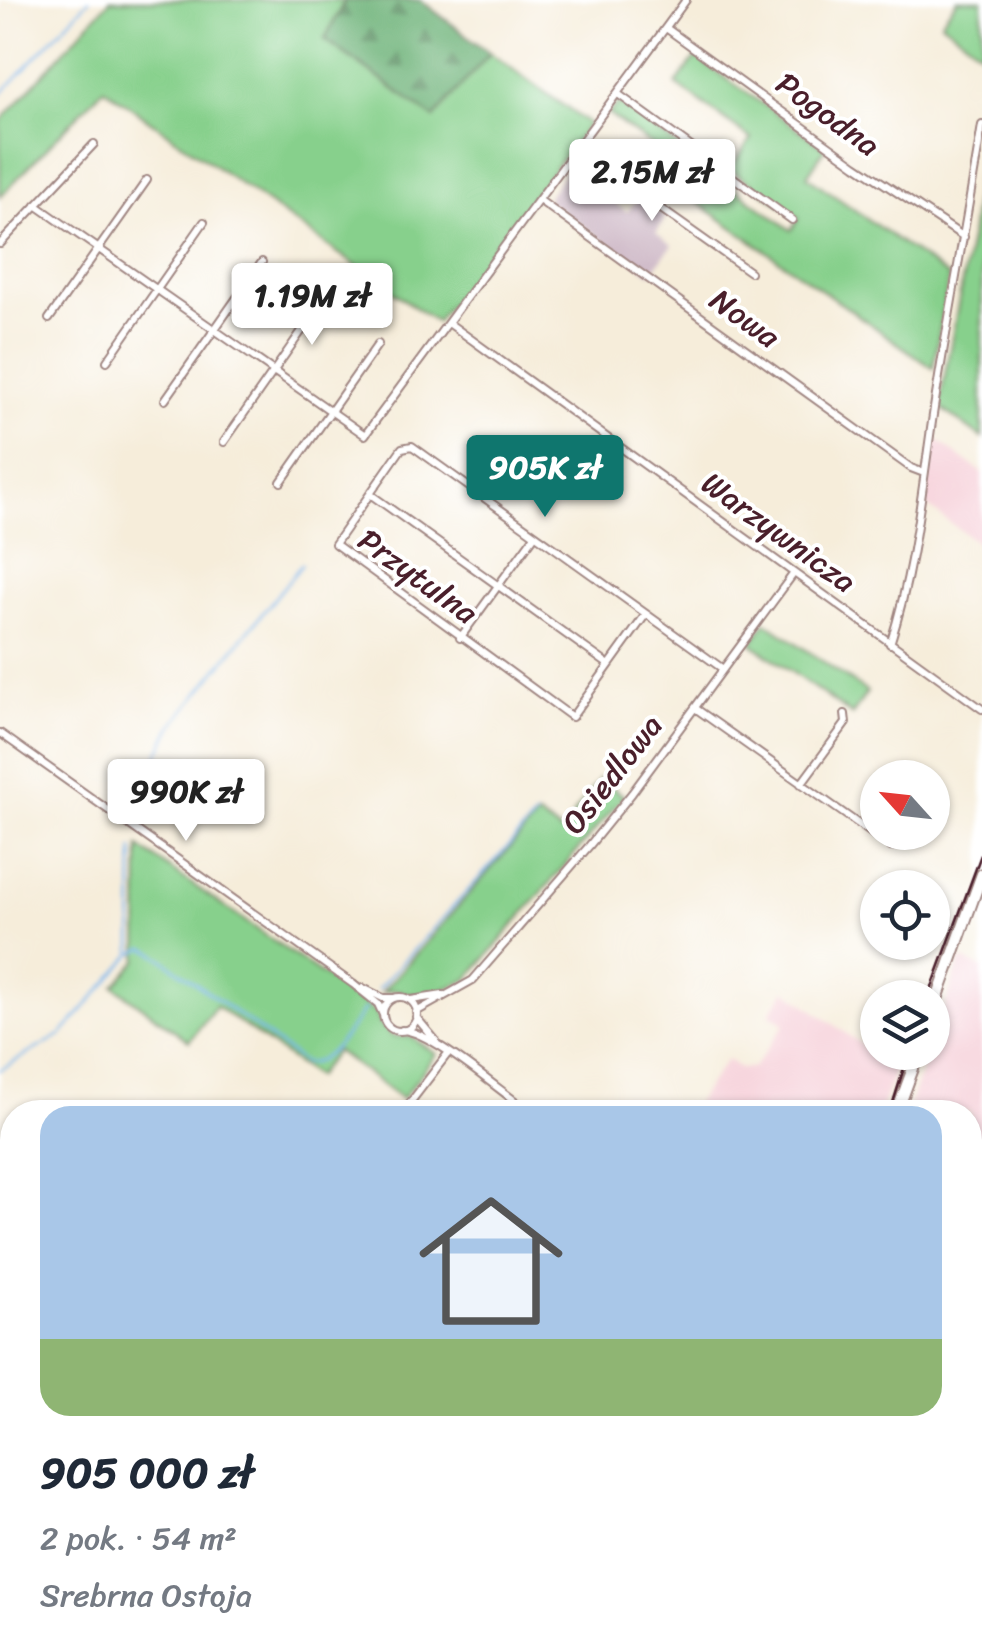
<!DOCTYPE html>
<html lang="pl">
<head>
<meta charset="utf-8">
<style>
	:root { --surface:#fff; --page:#f2f2f3; --text:#1f2937; --muted:#747a83; --accent:#0f766e }
	body { margin:0; font-family:Sriracha,sans-serif; background:var(--page); color:var(--text); height:100vh; display:flex; flex-direction:column; font-size:38px; white-space:nowrap }
	* { box-sizing:border-box; margin:0 }
	p { font-size:32px; color:var(--muted) }
	.icon { flex:none; width:55px; height:55px; fill:none; stroke:currentColor; stroke-width:2; stroke-linecap:round; stroke-linejoin:round }
	.map { position:relative; flex:1; overflow:hidden }
	.side { position:absolute; left:0px; top:1100px; width:982px; height:552px; display:flex; flex-direction:column; background:var(--surface); border-radius:40px 40px 0 0; box-shadow:0 2px 8px #0004 }
	.side>* { flex:none }
	.needle { width:65px; rotate:297deg }
	.tools { position:absolute; left:860px; top:760px; display:grid; gap:20px }
	.tools a { display:grid; place-items:center; width:90px; height:90px; border-radius:50%; background:var(--surface); box-shadow:0 2px 8px #0004; font-size:50px }
	.price { position:absolute; translate:-50% -85px; padding:0 22px; border-radius:10px; background:#fff; color:#222; font-size:32px; line-height:65px; filter:drop-shadow(0 2px 5px #0008) }
	.price::after { content:''; position:absolute; left:50%; top:60px; width:30px; height:22px; margin-left:-15px; background:inherit; clip-path:polygon(0 0,100% 0,50% 100%) }
	.price.selected { background:var(--accent); color:#fff }
	ul { padding:0; list-style:none }
	li { display:grid; align-content:center; gap:20px; height:530px; padding:0 40px }
	li span { display:grid; place-items:center; height:310px; border-radius:30px; color:#555 }
	li>.icon { margin-inline-start:auto }
	span .icon { width:180px; height:180px; fill:#fffc; stroke-width:1 }
	li b { font-size:42px }
	.map>svg:first-child { display:block }
</style>
</head>
<body>
<div class="map">
<svg width="982" height="1652" viewBox="0 0 982 1652">
	<defs>
		<pattern id="forest-firs" width="22" height="20" patternUnits="userSpaceOnUse" patternTransform="scale(2.5)"><rect width="22" height="20" fill="#6db278"/><path d="M5 1l3.5 6h-7zM16 11l3.5 6h-7z" fill="#5c9063"/></pattern>
	</defs>
	<rect width="100%" height="100%" fill="#fff"/>
	<filter id="ink" filterUnits="userSpaceOnUse"><feTurbulence type="fractalNoise" baseFrequency=".01" numOctaves="2"/><feDisplacementMap in="SourceGraphic" scale="20" xChannelSelector="R" yChannelSelector="G"/><feConvolveMatrix kernelMatrix="1 2 1 2 8 2 1 2 1" color-interpolation-filters="sRGB"/></filter>
	<filter id="wash" filterUnits="userSpaceOnUse"><feTurbulence type="fractalNoise" baseFrequency=".0048" numOctaves="4" result="noise"/><feDisplacementMap in="SourceGraphic" scale="40" xChannelSelector="R" yChannelSelector="G"/><feGaussianBlur stdDeviation="2.25" result="paint"/><feColorMatrix in="noise" values="0 0 0 0 0 0 0 0 0 0 0 0 0 0 0 0 0 1.4 0 .05"/><feComposite in="paint" operator="in"/></filter>
	<g filter="url(#wash)">
		<rect width="100%" height="100%" fill="#f6edda"/>
		<path fill="#f6cfd8" d="M934 438 982 473V546L924 504Z
			M961 959 982 968V1151L970 1145V1112H907L928 1053 932 1052 933 1041Z
			M786 990 895 1069 880 1112H689L727 1059 741 1069 754 1067 785 1024 770 1013Z"/>
		<path fill="#d1bdca" d="M567 169 627 212 639 197 666 217 656 233 672 245 651 274 549 202 548 196Z"/>
		<path fill="#87d08c" stroke="#68785c" stroke-width="2.5" d="M110 0H345L325 39 434 117 490 53 589 124 436 322 104 88 0 197V122Z
			M957 0H982V53L941 22Z
			M696 57 825 148 807 176 949 277 933 368 658 175 669 158 608 114 619 103 791 230 799 218 730 169 751 139 676 84Z
			M977 177 982 181V438L939 407 970 239Z
			M766 622 867 692 852 715 751 643Z
			M600 778 624 796 467 980 427 997H418L397 990 382 992 538 816 561 832Z
			M139 847 377 1013 380 1024 392 1036 412 1037 436 1054 402 1099 336 1051 316 1077 216 1006 189 1041 114 986 138 960Z"/>
		<path fill="url(#forest-firs)" stroke="#5c6852" stroke-width="2.5" d="M345 0H420L490 53 434 118 325 39Z
			M970 1593 982 1597V1652H951L911 1640H970Z"/>
		<g fill="none" stroke-linecap="round" stroke-linejoin="round">
			<path stroke="#79b5eb" stroke-width="2.5" d="M0 95 89 0
				M137 820 143 785 172 726 302 564
				M132 954 144 948 152 951 304 1063C327 1068 351 1026 365 1009
				M378 989 536 816
				M0 1070 62 1034 132 954 133 849
				M404 1649 405 1645"/>
		</g>
	</g>
	<g filter="url(#ink)">
		<g fill="none" stroke-linecap="round" stroke-linejoin="round">
			<g stroke="#a08682" stroke-width="10">
				<path id="minor" d="M666 28 856 165 964 237
					M618 94 792 220
					M575 148 750 272
					M539 200 911 468 924 473
					M36 205 365 435 686 0
					M0 244 94 144
					M49 319 147 180
					M450 324 982 709
					M107 361 204 222
					M165 400 262 262
					M224 442 322 302
					M281 482 378 344
					M370 494 609 665
					M646 614 572 717 335 544 402 448 412 446 723 669
					M460 638 535 535
					M890 644C917 561 923 474 937 389 951 301 968 213 982 125
					M695 708 891 847
					M0 733 353 984 378 1004 383 1015
					M801 784 846 723 845 714
					M363 988 383 998H393
					M383 1014a17 17 0 1 1 34 0a17 17 0 1 1-34 0Z
					M411 1000 443 995
					M416 1012 473 980 589 846 632 793 794 573
					M416 1017 436 1041
					M402 1030C432 1031 502 1093 530 1112
					M403 1112 449 1052
					M970 1406 982 1412
					M0 1467 12 1471
					M0 1556 12 1559
					M154 1640 172 1652
					M689 1640 709 1648"/>
			</g>
			<g stroke="#a08682" stroke-width="14">
				<path id="secondary" d="M932 1013 982 874
					M897 1112 919 1052
					M707 1652 712 1640"/>
			</g>
			<g stroke="#a08682" stroke-width="16">
				<path id="motorway" d="M0 1498 12 1501
					M0 1520 12 1523
					M454 1640 505 1652
					M546 1640 599 1652"/>
			</g>
			<use href="#minor" stroke="#fff" stroke-width="6"/>
			<use href="#secondary" stroke="#fff" stroke-width="10"/>
			<use href="#motorway" stroke="#fff" stroke-width="12"/>
			<path stroke="#4a1f2b" stroke-width="2.5" d="M928 998 982 852
				M890 1112 909 1052
				M696 1652 700 1640"/>
		</g>
	</g>
	<g text-anchor="middle" stroke-width="8" stroke-linejoin="round" paint-order="stroke">
		<g font-size="32" fill="#4a1f2b" stroke="#fff">
			<text transform="translate(828 114) rotate(36)" y="11">Pogodna</text>
			<text transform="translate(745 318) rotate(36)" y="11">Nowa</text>
			<text transform="translate(779 532) rotate(36)" y="11">Warzywnicza</text>
			<text transform="translate(418 576) rotate(36)" y="11">Przytulna</text>
			<text transform="translate(612 774) rotate(-52)" y="11">Osiedlowa</text>
		</g>
	</g>
</svg>
<div class="tools">
<a><svg class="needle" viewBox="-14 -14 28 28"><path d="M0-13l5 13h-10z" fill="#e53935"/><path d="M0 13l5-13h-10z" fill="#747a83"/></svg></a>
<a><svg class="icon" aria-label="locate" viewBox="0 0 24 24"><circle cx="12" cy="12" r="6"/><path d="M12 2v4M12 18v4M2 12h4M18 12h4"/></svg></a>
<a><svg class="icon" aria-label="layers" viewBox="0 0 24 24"><path d="M12 4l9 5-9 5-9-5zM3 14l9 5 9-5"/></svg></a>
</div>
<b class="price" style="left:652px;top:224px">2.15M zł</b>
<b class="price" style="left:312px;top:348px">1.19M zł</b>
<b class="price selected" style="left:545px;top:520px">905K zł</b>
<b class="price" style="left:186px;top:844px">990K zł</b>
<section class="side">
<ul>
<li><span style="background:linear-gradient(#a9c7e8 75%,#8fb573 0)"><svg class="icon" aria-label="home" viewBox="0 0 24 24"><path d="M3 11l9-7 9 7M6 9v11h12V9"/></svg></span><div><b>905 000 zł</b><p>2 pok. · 54 m²</p><p>Srebrna Ostoja</p></div></li>
</ul>
</section>
</div>
</body>
</html>
